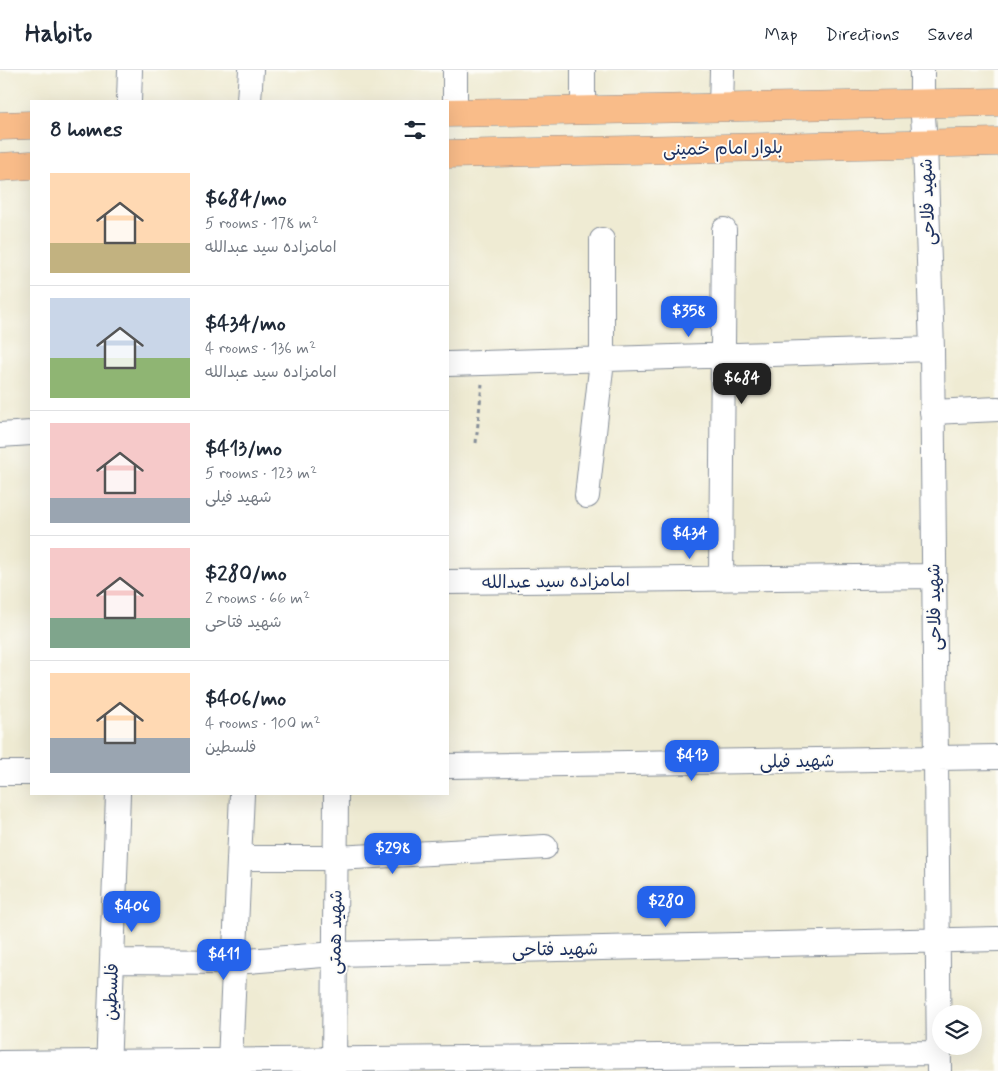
<!DOCTYPE html>
<html lang="en">
<head>
<meta charset="utf-8">
<style>
	:root { --surface:#fff; --page:#f2f2f3; --text:#1f2937; --muted:#747a83; --line:#e0e1e3; --accent:#2563eb }
	body { margin:0; font-family:Mynerve,"Playpen Sans Arabic",sans-serif; background:var(--page); color:var(--text); height:100vh; display:flex; flex-direction:column; font-size:19px; white-space:nowrap }
	* { box-sizing:border-box; margin:0 }
	p { font-size:16px; color:var(--muted) }
	.icon { flex:none; width:28px; height:28px; fill:none; stroke:currentColor; stroke-width:2; stroke-linecap:round; stroke-linejoin:round }
	.map { position:relative; flex:1; overflow:hidden }
	.drawer { position:absolute; left:30px; top:30px; width:419px; height:695px; display:flex; flex-direction:column; background:var(--surface); border-radius:0px; box-shadow:0 5px 20px #0002 }
	.drawer>* { flex:none }
	.buttons { position:absolute; left:932px; top:935px; display:grid; gap:10px }
	.buttons a { display:grid; place-items:center; width:50px; height:50px; border-radius:50%; background:var(--surface); box-shadow:0 5px 20px #0002; font-size:25px }
	.price { position:absolute; translate:-50% -42px; padding:0 11px; border-radius:10px; background:var(--accent); color:#fff; font-size:16px; line-height:32px; filter:drop-shadow(0 1px 2px #0008) }
	.price::after { content:''; position:absolute; left:50%; top:30px; width:15px; height:11px; margin-left:-8px; background:inherit; clip-path:polygon(0 0,100% 0,50% 100%) }
	.price.on { background:#222; color:#fff }
	ul { padding:0; list-style:none }
	li { display:flex; align-items:center; gap:15px; height:125px; padding:0 20px }
	li+li { border-top:1px solid var(--line) }
	li span { display:grid; place-items:center; flex:none; width:140px; height:100px; border-radius:0px; color:#555 }
	li>.icon { margin-inline-start:auto }
	span .icon { width:60px; height:60px; fill:#fffc; stroke-width:1 }
	li b { font-size:21px }
	h2 { display:flex; justify-content:space-between; align-items:center; height:60px; padding:0 20px; font-size:21px }
	header { display:flex; align-items:center; gap:30px; box-sizing:border-box; height:70px; padding:0 25px; background:var(--surface); border-bottom:1px solid var(--line) }
	header strong { font-size:24px }
	nav { display:flex; gap:28px; margin-inline-start:auto; font-size:18px }
	.map>svg:first-child { display:block }
</style>
</head>
<body>
<header>
<strong>Habito</strong>
<nav><a>Map</a><a>Directions</a><a>Saved</a></nav>
</header>
<div class="map">
<svg width="998" height="1001" viewBox="0 0 998 1001">
	<rect width="100%" height="100%" fill="#fdfcf7"/>
	<filter id="ink" filterUnits="userSpaceOnUse"><feTurbulence type="fractalNoise" baseFrequency=".02" numOctaves="2"/><feDisplacementMap in="SourceGraphic" scale="10" xChannelSelector="R" yChannelSelector="G"/><feConvolveMatrix kernelMatrix="1 2 1 2 8 2 1 2 1" color-interpolation-filters="sRGB"/></filter>
	<filter id="wash" filterUnits="userSpaceOnUse"><feTurbulence type="fractalNoise" baseFrequency=".0096" numOctaves="4" result="noise"/><feDisplacementMap in="SourceGraphic" scale="20" xChannelSelector="R" yChannelSelector="G"/><feGaussianBlur stdDeviation="1.12" result="paint"/><feColorMatrix in="noise" values="0 0 0 0 0 0 0 0 0 0 0 0 0 0 0 0 0 1.4 0 .05"/><feComposite in="paint" operator="in"/></filter>
	<g filter="url(#wash)">
		<rect width="100%" height="100%" fill="#efebd3"/>
	</g>
	<g filter="url(#ink)">
		<g fill="none" stroke-linecap="round" stroke-linejoin="round">
			<g stroke="#858d98" stroke-width="26">
				<path id="street" d="M455 0V43
					M583 0V40
					M922 0V33L925 74 932 279 939 1001
					M129 31 130 0
					M249 31 251 0
					M721 37 722 0
					M448 294 932 279
					M932 342 998 339
					M0 365 31 363
					M587 426 602 290V170
					M721 509 724 160
					M448 512 934 506
					M448 696 998 687
					M0 703H31
					M239 788H336L545 777
					M112 891 235 892 335 884 998 869
					M230 991 242 724
					M0 993 939 983
					M108 1001 118 724
					M334 1001 336 724"/>
			</g>
			<g stroke="#858d98" stroke-width="29">
				<path id="primary" d="M448 43 998 32
					M0 56 31 55
					M448 84 998 72
					M0 97 31 95"/>
			</g>
			<path stroke="#858d98" stroke-width="3" stroke-dasharray="4 4" stroke-linecap="butt" d="M476 373 482 314"/>
			<use href="#street" stroke="#fff" stroke-width="24"/>
			<use href="#primary" stroke="#f9bc89" stroke-width="28"/>
		</g>
	</g>
	<g text-anchor="middle" stroke-width="4" stroke-linejoin="round" paint-order="stroke">
		<g font-size="18" fill="#1b2f5e" stroke="#fdfcf7">
			<text transform="translate(723 78) rotate(-1)" y="6">بلوار امام خمینی</text>
			<text transform="translate(927 132) rotate(-92)" y="6">شهید فلاحی</text>
			<text transform="translate(556 511) rotate(-1)" y="6">امامزاده سید عبدالله</text>
			<text transform="translate(934 537) rotate(-91)" y="6">شهید فلاحی</text>
			<text transform="translate(797 691) rotate(-1)" y="6">شهید فیلی</text>
			<text transform="translate(335 862) rotate(-89)" y="6">شهید همتی</text>
			<text transform="translate(555 879) rotate(-1)" y="6">شهید فتاحی</text>
			<text transform="translate(111 922) rotate(-88)" y="6">فلسطین</text>
		</g>
	</g>
</svg>
<div class="buttons">
<a><svg class="icon" aria-label="layers" viewBox="0 0 24 24"><path d="M12 4l9 5-9 5-9-5zM3 14l9 5 9-5"/></svg></a>
</div>
<b class="price" style="left:689px;top:268px">$358</b>
<b class="price on" style="left:742px;top:335px">$684</b>
<b class="price" style="left:690px;top:490px">$434</b>
<b class="price" style="left:692px;top:712px">$413</b>
<b class="price" style="left:393px;top:805px">$298</b>
<b class="price" style="left:666px;top:858px">$280</b>
<b class="price" style="left:132px;top:863px">$406</b>
<b class="price" style="left:224px;top:911px">$411</b>
<section class="drawer">
<h2>8 homes<svg class="icon" aria-label="filters" viewBox="0 0 24 24"><path d="M4 7h16M4 17h16"/><circle cx="9" cy="7" r="2"/><circle cx="15" cy="17" r="2"/></svg></h2>
<ul>
<li><span style="background:linear-gradient(#ffd9b3 70%,#c2b280 0)"><svg class="icon" aria-label="home" viewBox="0 0 24 24"><path d="M3 11l9-7 9 7M6 9v11h12V9"/></svg></span><div><b>$684/mo</b><p>5 rooms · 178 m²</p><p>امامزاده سید عبدالله</p></div></li>
<li><span style="background:linear-gradient(#c9d6e8 60%,#8fb573 0)"><svg class="icon" aria-label="home" viewBox="0 0 24 24"><path d="M3 11l9-7 9 7M6 9v11h12V9"/></svg></span><div><b>$434/mo</b><p>4 rooms · 136 m²</p><p>امامزاده سید عبدالله</p></div></li>
<li><span style="background:linear-gradient(#f6c9c9 75%,#9aa5b1 0)"><svg class="icon" aria-label="home" viewBox="0 0 24 24"><path d="M3 11l9-7 9 7M6 9v11h12V9"/></svg></span><div><b>$413/mo</b><p>5 rooms · 123 m²</p><p>شهید فیلی</p></div></li>
<li><span style="background:linear-gradient(#f6c9c9 70%,#7fa58c 0)"><svg class="icon" aria-label="home" viewBox="0 0 24 24"><path d="M3 11l9-7 9 7M6 9v11h12V9"/></svg></span><div><b>$280/mo</b><p>2 rooms · 66 m²</p><p>شهید فتاحی</p></div></li>
<li><span style="background:linear-gradient(#ffd9b3 65%,#9aa5b1 0)"><svg class="icon" aria-label="home" viewBox="0 0 24 24"><path d="M3 11l9-7 9 7M6 9v11h12V9"/></svg></span><div><b>$406/mo</b><p>4 rooms · 100 m²</p><p>فلسطین</p></div></li>
</ul>
</section>
</div>
</body>
</html>
